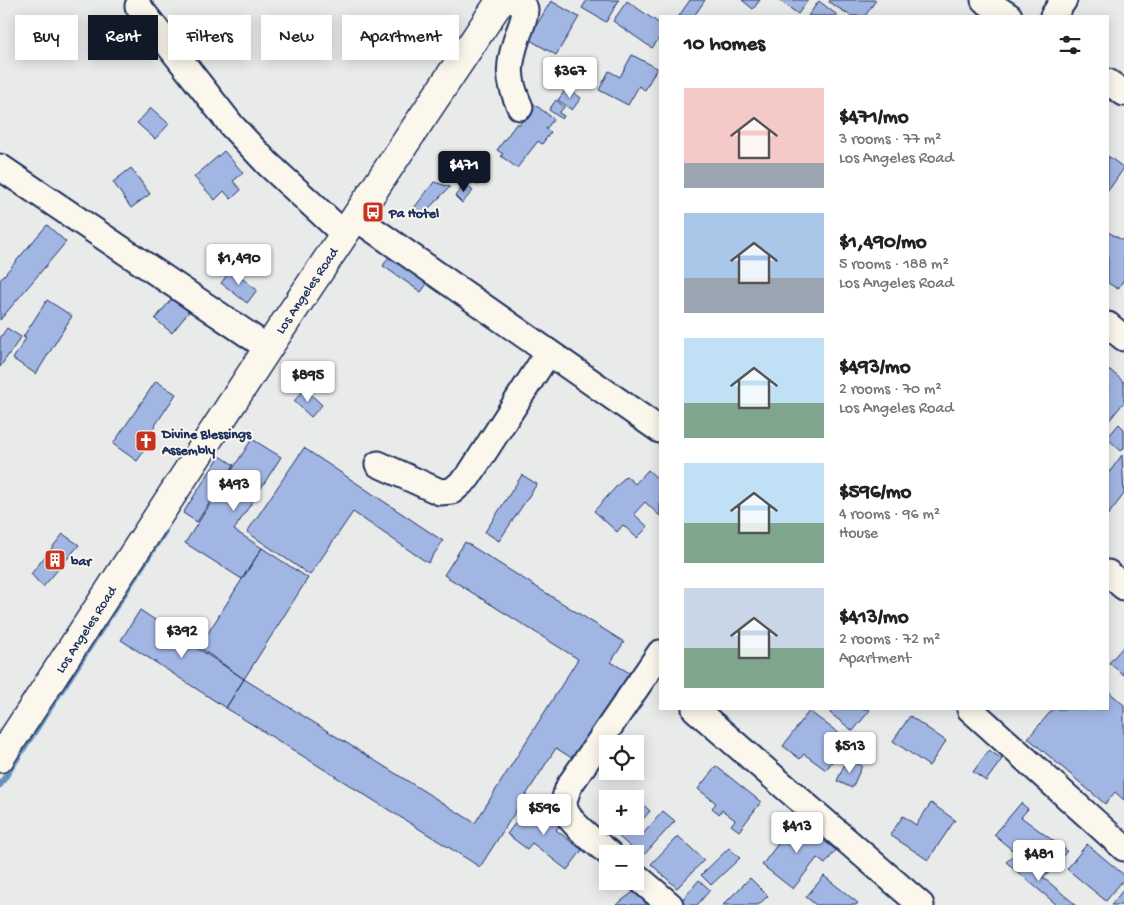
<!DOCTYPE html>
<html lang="en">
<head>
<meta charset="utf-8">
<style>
	:root { --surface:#fff; --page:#f2f2f2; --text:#222; --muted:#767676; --accent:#111827 }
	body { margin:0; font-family:"Gochi Hand",sans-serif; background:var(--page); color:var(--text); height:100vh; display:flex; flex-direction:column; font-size:19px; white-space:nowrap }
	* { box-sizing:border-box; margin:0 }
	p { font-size:16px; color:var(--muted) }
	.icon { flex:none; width:28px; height:28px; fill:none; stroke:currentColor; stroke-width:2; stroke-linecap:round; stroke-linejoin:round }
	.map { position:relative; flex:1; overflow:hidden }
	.details { position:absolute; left:659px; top:15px; width:450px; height:695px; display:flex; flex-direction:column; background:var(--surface); border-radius:0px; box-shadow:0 2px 12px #0003 }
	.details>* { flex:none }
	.guide { position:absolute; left:15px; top:15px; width:475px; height:45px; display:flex; gap:10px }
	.tools { position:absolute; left:599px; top:735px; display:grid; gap:10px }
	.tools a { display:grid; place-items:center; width:45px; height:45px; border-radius:0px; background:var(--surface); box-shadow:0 2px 12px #0003; font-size:25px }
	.price { position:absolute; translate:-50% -42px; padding:0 11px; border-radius:5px; background:#fff; color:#222; font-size:16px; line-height:32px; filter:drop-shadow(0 1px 2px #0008) }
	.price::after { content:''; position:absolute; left:50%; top:30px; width:15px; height:11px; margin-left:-8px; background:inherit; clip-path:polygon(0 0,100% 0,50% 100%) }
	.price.on { background:var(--accent); color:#fff }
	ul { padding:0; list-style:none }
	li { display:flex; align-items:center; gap:15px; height:125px; padding:0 25px }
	li span { display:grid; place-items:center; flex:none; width:140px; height:100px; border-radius:0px; color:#555 }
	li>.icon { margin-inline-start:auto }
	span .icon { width:60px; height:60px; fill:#fffc; stroke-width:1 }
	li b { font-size:21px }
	h2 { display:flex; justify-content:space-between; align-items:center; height:60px; padding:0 25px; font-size:21px }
	.chip { padding:0 18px; border-radius:0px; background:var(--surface); box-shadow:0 2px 12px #0003; font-size:18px; line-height:45px }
	.chip.on { background:var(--accent); color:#fff }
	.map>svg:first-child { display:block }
</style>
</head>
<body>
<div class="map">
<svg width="1124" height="905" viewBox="0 0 1124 905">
	<rect width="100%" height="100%" fill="#e9eaea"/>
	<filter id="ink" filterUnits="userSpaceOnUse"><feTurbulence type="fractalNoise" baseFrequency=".02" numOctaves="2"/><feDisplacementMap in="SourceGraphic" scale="10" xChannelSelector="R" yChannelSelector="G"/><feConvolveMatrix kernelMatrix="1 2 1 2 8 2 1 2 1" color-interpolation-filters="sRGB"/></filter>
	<g filter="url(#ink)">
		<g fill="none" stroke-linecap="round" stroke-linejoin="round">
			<path stroke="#6592ba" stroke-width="6" d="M0 785 165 531"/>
		</g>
		<path fill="#a2b6e4" stroke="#1b2f5e" d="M587 0H619L606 22 582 8Z
			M690 0H705L694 16H679Z
			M742 0H760L753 9Z
			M779 0H808L798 14Z
			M830 0H876L865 16H851L829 2Z
			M551 1 579 17 556 55 528 39Z
			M627 1 660 24V37L652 48 613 21Z
			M819 1 837 15 836 16H808Z
			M632 55 657 68 645 90 639 86 628 105 599 90 609 71 620 77Z
			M567 88 581 98 572 110 558 100Z
			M556 100 564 107 559 113 564 116 562 119 549 110Z
			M534 104 554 119 546 129 551 132 542 144 538 141 517 168 501 156 503 154 497 150 517 123 519 125Z
			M151 108 169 124 155 139 137 123Z
			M224 151 243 173 233 181 241 190 231 199 224 191 215 200 194 177Z
			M1108 156 1124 168 1108 191Z
			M472 158 489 169 478 185 461 173Z
			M131 168 150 194 131 208 113 182Z
			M434 182 450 187 420 217 414 208Z
			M465 184 473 191 462 203 455 196Z
			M47 225 66 242 0 320V280Z
			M1108 232 1124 241V279L1118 289 1108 283Z
			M390 255 429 281 421 292 383 266Z
			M231 270 257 290 247 303 221 283Z
			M174 296 191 309 172 333 155 319Z
			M47 300 72 316 36 374 13 359 26 338 23 337Z
			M7 328 21 337 0 367V338Z
			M1110 370 1124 382V402L1108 422V373Z
			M156 381 176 394 148 436 152 439 137 461 113 444Z
			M305 389 322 405 311 417 294 401Z
			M1119 424 1124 429V448L1121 451 1108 439V437Z
			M252 439 281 457 234 530 262 548 242 579 185 543Z
			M304 448 443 541 428 563 353 512 310 575 247 532Z
			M1122 455 1124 494 1108 515V474Z
			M220 456 234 465 197 522 183 513Z
			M648 470 660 481V516L645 502 634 514 648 527 637 538 623 525 617 532 594 511 626 476 635 484Z
			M522 475 537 484 499 541 485 532Z
			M63 534 79 545 43 587 31 574Z
			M465 542 624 642 611 662 633 675 578 762 556 748 480 867 226 708 244 679 475 823 578 659 444 575Z
			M262 548 308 578 244 679 199 647Z
			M140 610 244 679 226 708 121 640Z
			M1124 646V675L1109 663Z
			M1108 691 1124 705V800L1115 792 1105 804 1028 738 1053 709H1108Z
			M833 709H868L870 710 853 731 830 713Z
			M809 711 848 740 826 770 804 754 800 759 783 746Z
			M910 716 946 741 929 766 893 741Z
			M989 750 1002 759 986 781 973 772Z
			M847 759 862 766 852 788 837 781Z
			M716 766 761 802 739 831 731 825 735 820 722 810 719 814 712 808 716 803 698 789Z
			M636 798 650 811 635 828 643 834 663 811 675 821 642 857 610 829 612 826H635Z
			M532 801 561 823 556 830 582 850 567 870 532 843 527 849 507 834Z
			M931 803 955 820 928 860 890 835 903 816 916 825Z
			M1021 803 1028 809 1021 817 1067 851 1045 877 994 835Z
			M796 820 836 850 825 864 817 858 793 889 762 865Z
			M678 836 704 860 677 888 651 864Z
			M1087 844 1124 875V879L1106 901 1067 869Z
			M729 848 740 858 711 885 701 875Z
			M1015 854 1076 905H1057L1006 862Z
			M824 876 858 903 856 905H816L806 897Z
			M750 878 768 896 758 905H723Z
			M699 880 710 890 697 905H678Z
			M1124 889V905H1111Z
			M636 890 647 905H616Z"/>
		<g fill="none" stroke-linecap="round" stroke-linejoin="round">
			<g stroke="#1b2f5e" stroke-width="29">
				<path id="minor" d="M515 0 525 9C525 19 521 26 518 35 508 64 507 79 520 107
					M984 0 1009 16
					M138 6 232 126 268 164 344 234
					M1053 16 1064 0
					M1108 82 1124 93
					M0 167 268 348
					M355 217 660 430
					M1108 325 1124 338
					M378 464 440 492 452 491 468 477 548 353
					M1108 573 1124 587
					M695 709 921 905
					M970 709 1124 848
					M610 854C597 843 566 822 564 805 564 798 567 792 569 786L660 653
					M635 875 670 905"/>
			</g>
			<g stroke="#1b2f5e" stroke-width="31">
				<path id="major" d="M0 758 268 348 501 0"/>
			</g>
			<use href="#minor" stroke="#fbf7ec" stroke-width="25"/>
			<use href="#major" stroke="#fbf7ec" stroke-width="28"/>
		</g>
	</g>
	<defs>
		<g id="bus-square" transform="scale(1.125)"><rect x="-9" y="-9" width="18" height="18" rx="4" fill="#c8321e" stroke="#fbf7ec"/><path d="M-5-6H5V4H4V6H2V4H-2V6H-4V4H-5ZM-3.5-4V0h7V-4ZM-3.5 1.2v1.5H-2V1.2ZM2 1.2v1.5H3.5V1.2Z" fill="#fff"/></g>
		<g id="church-square" transform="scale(1.125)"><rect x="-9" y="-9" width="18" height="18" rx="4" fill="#c8321e" stroke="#fbf7ec"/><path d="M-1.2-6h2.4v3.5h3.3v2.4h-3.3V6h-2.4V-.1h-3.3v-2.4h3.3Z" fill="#fff"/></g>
		<g id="building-square" transform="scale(1.125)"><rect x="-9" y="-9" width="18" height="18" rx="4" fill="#c8321e" stroke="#fbf7ec"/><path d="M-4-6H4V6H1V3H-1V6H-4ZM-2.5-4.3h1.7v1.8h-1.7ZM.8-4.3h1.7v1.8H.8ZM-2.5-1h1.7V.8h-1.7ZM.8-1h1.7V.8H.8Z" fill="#fff"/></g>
	</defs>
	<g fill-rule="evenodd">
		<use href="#bus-square" x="373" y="212"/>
		<use href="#church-square" x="146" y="441"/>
		<use href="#building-square" x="55" y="560"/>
	</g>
	<g text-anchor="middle" stroke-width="4" stroke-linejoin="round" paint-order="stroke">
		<g font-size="14" font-weight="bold" fill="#1b2f5e" stroke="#fbf7ec" text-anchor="start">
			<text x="389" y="217">Pa Hotel</text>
			<text x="162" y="438">Divine Blessings<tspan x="162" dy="16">Assembly</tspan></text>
			<text x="71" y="565">bar</text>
		</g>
		<g font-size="14" fill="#1b2f5e" stroke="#fbf7ec">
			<text transform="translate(306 290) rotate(-56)" y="5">Los Angeles Road</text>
			<text transform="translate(85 629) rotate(-57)" y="5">Los Angeles Road</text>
		</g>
	</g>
</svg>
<div class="tools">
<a><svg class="icon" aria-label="locate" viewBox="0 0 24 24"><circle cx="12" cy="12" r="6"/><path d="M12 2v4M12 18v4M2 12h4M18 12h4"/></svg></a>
<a>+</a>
<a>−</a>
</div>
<b class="price" style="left:570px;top:99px">$367</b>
<b class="price on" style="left:464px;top:193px">$471</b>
<b class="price" style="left:239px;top:286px">$1,490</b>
<b class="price" style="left:308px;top:403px">$895</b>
<b class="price" style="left:234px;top:512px">$493</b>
<b class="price" style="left:182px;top:659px">$392</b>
<b class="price" style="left:850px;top:774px">$513</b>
<b class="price" style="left:544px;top:836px">$596</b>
<b class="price" style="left:797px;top:854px">$413</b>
<b class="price" style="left:1039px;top:882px">$481</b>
<div class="guide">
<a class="chip">Buy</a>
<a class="chip on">Rent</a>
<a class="chip">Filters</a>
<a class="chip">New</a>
<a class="chip">Apartment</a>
</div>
<section class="details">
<h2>10 homes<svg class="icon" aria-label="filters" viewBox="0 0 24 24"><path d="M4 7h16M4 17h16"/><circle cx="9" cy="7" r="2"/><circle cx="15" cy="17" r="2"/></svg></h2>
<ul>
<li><span style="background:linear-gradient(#f6c9c9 75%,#9aa5b1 0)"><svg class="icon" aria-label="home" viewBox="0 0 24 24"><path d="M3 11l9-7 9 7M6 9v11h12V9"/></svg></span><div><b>$471/mo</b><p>3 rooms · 77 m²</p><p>Los Angeles Road</p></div></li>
<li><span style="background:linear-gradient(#a9c7e8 65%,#9aa5b1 0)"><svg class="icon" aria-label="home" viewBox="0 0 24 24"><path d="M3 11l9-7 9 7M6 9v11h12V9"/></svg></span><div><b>$1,490/mo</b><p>5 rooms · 188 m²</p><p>Los Angeles Road</p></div></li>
<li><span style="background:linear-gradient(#bfe0f5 65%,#7fa58c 0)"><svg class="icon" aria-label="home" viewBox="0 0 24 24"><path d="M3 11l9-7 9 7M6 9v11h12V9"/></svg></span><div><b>$493/mo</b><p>2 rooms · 70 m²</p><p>Los Angeles Road</p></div></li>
<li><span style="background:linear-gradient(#bfe0f5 60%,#7fa58c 0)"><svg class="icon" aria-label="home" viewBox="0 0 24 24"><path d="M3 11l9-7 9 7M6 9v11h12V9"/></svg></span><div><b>$596/mo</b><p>4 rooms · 96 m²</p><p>House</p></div></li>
<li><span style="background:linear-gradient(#c9d6e8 60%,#7fa58c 0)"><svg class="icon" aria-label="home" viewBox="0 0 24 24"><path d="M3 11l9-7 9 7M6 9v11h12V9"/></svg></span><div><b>$413/mo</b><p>2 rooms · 72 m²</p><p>Apartment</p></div></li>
</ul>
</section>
</div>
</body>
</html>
